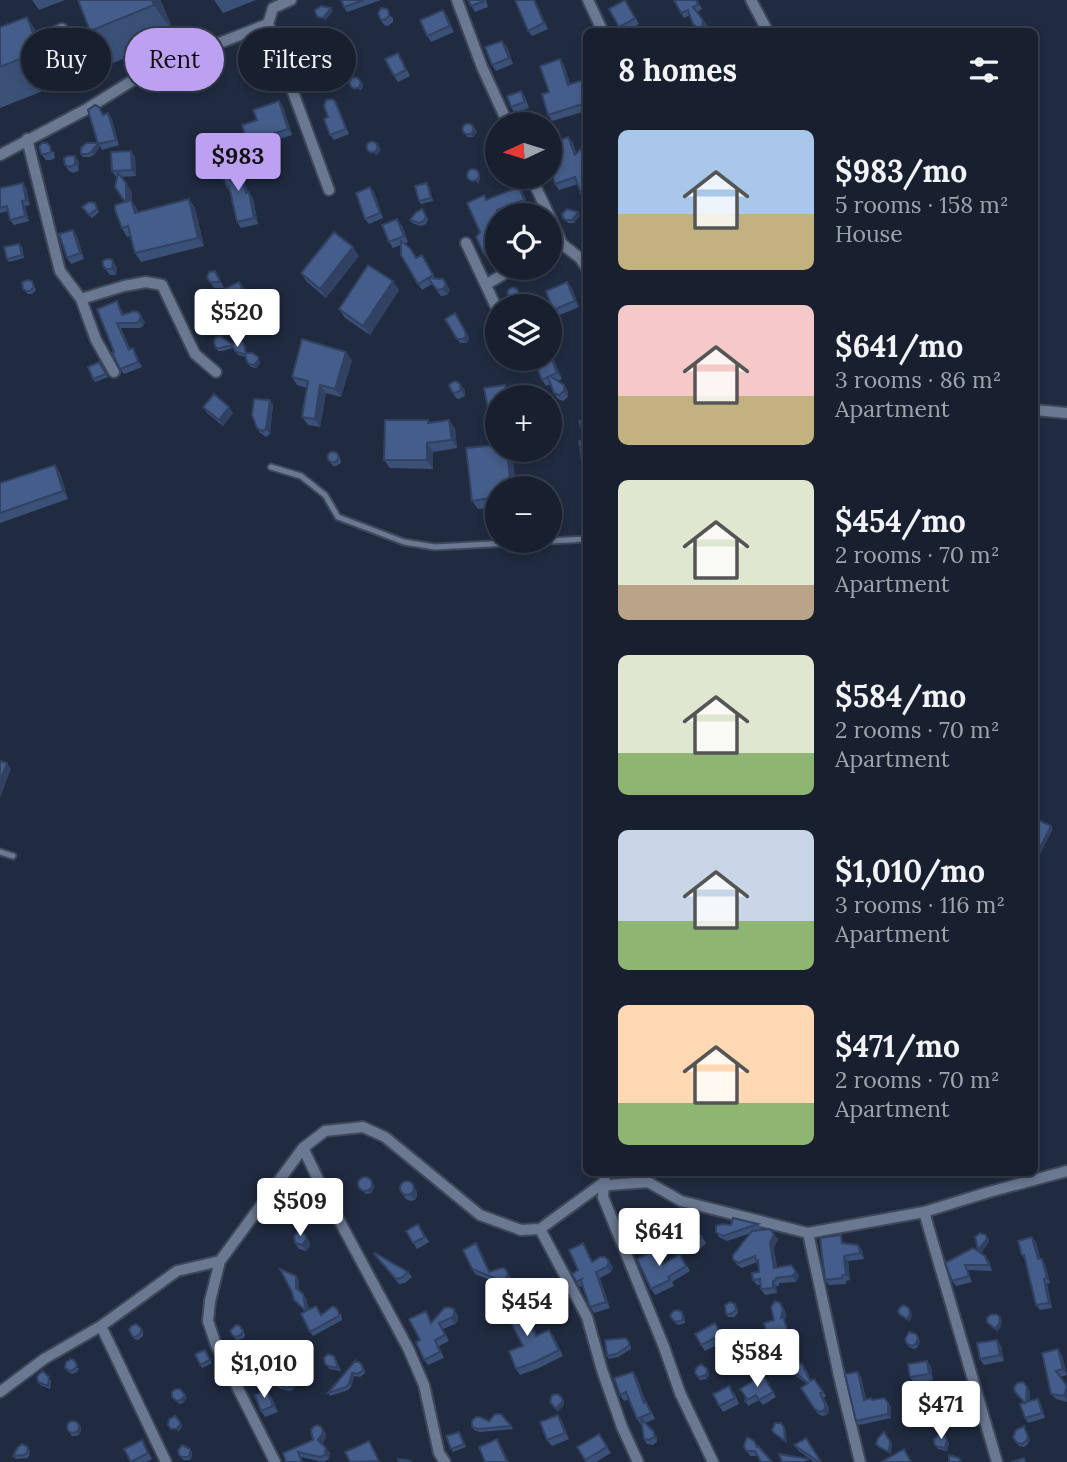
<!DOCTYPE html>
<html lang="en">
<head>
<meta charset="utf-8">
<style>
	:root { --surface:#182030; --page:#252d3c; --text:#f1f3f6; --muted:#9fa3ab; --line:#363e4c; --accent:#bca0f2 }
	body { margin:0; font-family:Lora,serif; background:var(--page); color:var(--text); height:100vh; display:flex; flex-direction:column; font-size:26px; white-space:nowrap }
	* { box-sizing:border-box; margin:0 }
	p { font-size:23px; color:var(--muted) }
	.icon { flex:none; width:38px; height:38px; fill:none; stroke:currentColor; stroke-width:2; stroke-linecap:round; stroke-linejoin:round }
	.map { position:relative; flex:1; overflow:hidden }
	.drawer { position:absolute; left:583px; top:28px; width:455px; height:1148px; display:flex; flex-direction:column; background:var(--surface); border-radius:10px; box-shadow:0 4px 10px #0003,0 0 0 2px var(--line) }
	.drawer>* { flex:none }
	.guide { position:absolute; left:21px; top:28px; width:457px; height:63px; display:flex; gap:14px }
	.needle { width:46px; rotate:266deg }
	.tools { position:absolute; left:485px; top:112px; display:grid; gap:14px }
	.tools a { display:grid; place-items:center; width:77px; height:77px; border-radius:50%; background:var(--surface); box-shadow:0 4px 10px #0003,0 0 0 2px var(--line); font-size:35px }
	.price { position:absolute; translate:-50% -60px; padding:0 16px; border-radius:7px; background:#fff; color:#222; font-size:23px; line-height:46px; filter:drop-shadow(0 2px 4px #0008) }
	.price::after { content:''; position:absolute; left:50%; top:42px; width:21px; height:16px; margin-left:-10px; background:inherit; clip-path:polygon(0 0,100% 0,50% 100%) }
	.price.current { background:var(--accent); color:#111 }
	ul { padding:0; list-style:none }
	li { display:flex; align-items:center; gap:21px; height:175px; padding:0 35px }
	li span { display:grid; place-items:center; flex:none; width:196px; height:140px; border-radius:10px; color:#555 }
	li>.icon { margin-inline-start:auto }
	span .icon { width:84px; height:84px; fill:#fffc; stroke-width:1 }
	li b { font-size:30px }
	h2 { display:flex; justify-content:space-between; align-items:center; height:84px; padding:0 35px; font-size:30px }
	.tag { padding:0 24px; border-radius:32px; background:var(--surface); box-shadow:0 4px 10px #0003,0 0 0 2px var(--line); font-size:24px; line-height:63px }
	.tag.current { background:var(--accent); color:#111 }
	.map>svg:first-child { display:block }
</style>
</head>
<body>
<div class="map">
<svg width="1067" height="1462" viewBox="0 0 1067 1462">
	<rect width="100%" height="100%" fill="#202b40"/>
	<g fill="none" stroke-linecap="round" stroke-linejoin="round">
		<g stroke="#3e485a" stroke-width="9">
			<path id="service" d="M271 467 301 476 325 495 338 517 404 542 435 547 586 539
				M0 852 13 856"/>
		</g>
		<g stroke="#3e485a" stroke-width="14">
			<path id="minor" d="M457 0 482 67 508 124
				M588 0 603 32
				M751 0 768 32
				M268 24 329 190
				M31 44 62 29
				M27 139 60 271 81 299 124 286 146 282 162 285 195 354 216 372
				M0 155 85 110 148 71 268 24 273 8 291 0
				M531 177 549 215
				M550 217 562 244 580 258 586 267
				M466 243 497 309
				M487 284 514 268
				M81 299 96 340 114 372
				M1034 410 1067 413
				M303 1148 326 1196 408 1348 424 1385 439 1453 445 1462
				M605 1172 603 1197 664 1347 680 1393 713 1462
				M924 1212 997 1462
				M540 1229 587 1317 602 1370 622 1427 638 1462
				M808 1233 840 1380 860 1462
				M101 1326 166 1462
				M0 1392 44 1359 101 1326 177 1271 220 1261
				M275 1462 216 1345 208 1321 210 1301 220 1261 303 1148 325 1131 363 1127 385 1137 480 1215 521 1230 540 1229 603 1183 609 1185 648 1182 681 1201 808 1233 924 1212 989 1192 1067 1171"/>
		</g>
		<use href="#service" stroke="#6a7891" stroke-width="5"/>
		<use href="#minor" stroke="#6a7891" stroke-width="10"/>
	</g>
	<path fill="#3b5077" d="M32 0H65L39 10Z
		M78 0H160L176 37 113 63 90 31Z
		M214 0H256L223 13Z
		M341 0H381L347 12 344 7Z
		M468 0H486L488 7 475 12Z
		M535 0 548 29 532 36 528 31Z
		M697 0 702 9 697 12 707 25 705 32H700L696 29 693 24 690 15 684 18 681 13Z
		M629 6 639 24 626 32H622L619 27Z
		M381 8 393 18V22L388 26 384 25 380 19Z
		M443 10 447 16 454 32 431 42 427 36Z
		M0 27 49 49 63 83 0 108Z
		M507 47 513 64 496 71 492 65Z
		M402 59 410 76 398 82 394 76Z
		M560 59 564 65 570 84 586 79V111L552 121 548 115 549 92Z
		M521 91 525 97 529 108 515 113 511 107Z
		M279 101 283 107 292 135 251 148 247 142 257 120Z
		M338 106 349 134 334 140 330 135 328 117Z
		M108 113 112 119 119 145 102 150 100 146 94 155 90 157H83L81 154 98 143Z
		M472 124 477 132 473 137H467L462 130Z
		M568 137 573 143 576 153 586 143V205L578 184 559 190 555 184Z
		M39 147 54 152 55 158 51 160H46L41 154Z
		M75 156 79 162V170L74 173 69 171 65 165Z
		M135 157 136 176 122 177 132 192V202L138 212 189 199 195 208 204 246 141 262 135 253 130 236 127 237 122 228 125 202 117 177H116L112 171Z
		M240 168 248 193 253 198 258 224 241 228 237 222 230 192 227 187Z
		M23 183 26 188 30 205 25 206 29 221 14 225 10 220 8 211 0 213V188Z
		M429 186 433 201 421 204 419 201Z
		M370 187 374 192 383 218 369 224 365 219Z
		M523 193 528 206 503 215H497V236H496L497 255 487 259 483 253 480 232 487 200Z
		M95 203 99 212 92 218 82 207Z
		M422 209 428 219 426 224 421 226 412 223 410 220Z
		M580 215 574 223H568L563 218Z
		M402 225 408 242 404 244 417 258 422 255 435 279H443L450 290 447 295 441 296 432 284 422 290 418 284 401 245 393 248 389 242Z
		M77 236 84 259 71 264 67 258Z
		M19 244 22 247 24 258 9 262 7 259Z
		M359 256 326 298 307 282 301 273Z
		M103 266 117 267 116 275H110Z
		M207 277H219L224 288H214Z
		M32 281 36 290 32 294H28L23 289Z
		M244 288 252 308 235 316 231 310Z
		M572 288 579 307 557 316 553 310Z
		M517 289 523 298 520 303 516 305 513 304 509 298Z
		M399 290 370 335 345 318 339 309Z
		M117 301 124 315 145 322 143 326 140 328H121L130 349 136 354 142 367 124 374 120 369 114 352Z
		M445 319 468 335 469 340 466 343H460Z
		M214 343 245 345 247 353 258 357 260 363 256 368 251 367 249 365 246 357 238 355 233 348 222 351H218Z
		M550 352 562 379 557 381 568 391V397L563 401 558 399 554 393 551 384 546 386 542 380 550 359Z
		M352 360 341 397 326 393 320 427 308 425 302 417 307 388 297 385 292 377Z
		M99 362 108 377 95 382 93 379Z
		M460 384 465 390V396L459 399 456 398 452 392Z
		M505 385 509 391 497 397V414L492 415 488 409Z
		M270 400 273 405 270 434 266 437 260 433 257 428Z
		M203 407 233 413 223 426 207 413Z
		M449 420 455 429 457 448 433 452V469L390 468 384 460 430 423Z
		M512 453 515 478 525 486 526 488H497V507L478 509 472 501Z
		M340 457 341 463 336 466H333L327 458Z
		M55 465 60 473 68 499 0 523V483Z
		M371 1180 373 1183 374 1188 371 1193 366 1194 359 1187Z
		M413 1186 417 1192V1196L415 1200 410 1201 406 1199 402 1193Z
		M758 1224 761 1229 758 1231 778 1239 774 1248 777 1268 795 1270 799 1275 798 1279 796 1282 779 1283V1286H776L777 1293 765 1295 761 1289V1285H757L753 1280 759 1272 758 1264 757 1262 742 1268 737 1265 733 1259 751 1233 727 1241 719 1237 716 1232 731 1225Z
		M672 1227 702 1237 706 1243 696 1253 676 1233Z
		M422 1230 429 1242 417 1249 406 1231Z
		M1032 1237 1036 1242 1040 1259H1042L1045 1264 1050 1283 1047 1284 1052 1308 1040 1310 1036 1305 1026 1260 1022 1255Z
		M988 1238 989 1242 981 1253 989 1261 992 1271 968 1270 972 1282 956 1286 952 1281 945 1263 979 1252 978 1250Z
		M845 1241V1243L858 1245 862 1250 864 1259 848 1261 850 1280 846 1281V1284L829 1285 825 1280Z
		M310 1242V1246L306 1251 299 1249 295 1243Z
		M583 1243 593 1262 613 1267 611 1272 600 1278 610 1308 594 1313 590 1307 583 1286 580 1287 576 1282Z
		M479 1248 490 1272 505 1269 511 1278 509 1284 505 1286 475 1274 472 1269Z
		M656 1250 664 1264 680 1254 690 1271 672 1282 674 1286 655 1295 651 1289Z
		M374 1254 408 1272 412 1277 405 1283 399 1284Z
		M299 1280V1291L306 1298 309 1310 319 1311 321 1315 341 1314 342 1320 313 1336 310 1332 305 1312 294 1300Z
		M512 1300 520 1315 529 1319 537 1335H553L563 1356 539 1368 520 1375 516 1369 523 1346Z
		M737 1307 738 1313 734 1317H728L726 1314Z
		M784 1309 786 1314 785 1320 792 1341 773 1347 769 1341 774 1320Z
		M426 1311 432 1322 458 1315V1321L455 1324 443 1329 449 1341 439 1346 444 1358 428 1365 424 1360 420 1340Z
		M684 1315 685 1323 678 1325 675 1323 670 1316Z
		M715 1323 725 1341 705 1351 701 1345Z
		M240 1326 245 1334 244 1338 238 1340 235 1339 230 1331Z
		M141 1328 143 1331V1336L138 1340 134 1339 129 1330Z
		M916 1334 920 1341 918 1347 914 1349 909 1347 907 1344Z
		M997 1340 1001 1346 1004 1361 984 1365 980 1359Z
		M631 1345V1349L618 1357 609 1359 607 1356Z
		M282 1347 287 1354V1358L282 1362 275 1358 273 1355Z
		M205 1350 212 1363 202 1368 200 1365Z
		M1042 1353 1062 1355 1067 1375 1060 1377 1067 1386V1402L1056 1399 1051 1394Z
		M336 1359 341 1371 330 1369 325 1364Z
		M355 1361 364 1368 365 1373 360 1377 354 1376 351 1387 348 1390 330 1396 328 1393Z
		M927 1361 931 1367 933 1380 914 1383 910 1377Z
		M65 1368H79L77 1372 72 1374 67 1371Z
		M707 1369 709 1372V1376L706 1379 700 1380 697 1376Z
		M806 1369 811 1381 814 1379 826 1396 824 1398 829 1408V1412L826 1415 822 1416 817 1413 801 1388 807 1384 796 1376 793 1371Z
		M633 1372 637 1378 646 1402 650 1408 655 1419 645 1423 657 1437V1442L653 1445 647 1444 644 1439 641 1425 637 1419 629 1399 624 1401 620 1395Z
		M858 1372 861 1377 866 1399 873 1400 891 1407V1418L859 1425 856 1421Z
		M763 1375 776 1397 763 1405 759 1400 748 1406 745 1401Z
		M292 1379 295 1387 293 1390 289 1391 279 1388 277 1385Z
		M51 1380 50 1389 40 1385 38 1382Z
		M1027 1387 1030 1392V1401L1038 1399 1041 1404 1045 1418 1028 1423 1025 1418 1024 1403 1015 1392Z
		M734 1392 739 1404 723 1412 719 1406Z
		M271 1396 278 1412 265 1417 261 1411Z
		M172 1397 187 1398 183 1403 179 1404Z
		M501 1414 513 1429 480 1432 474 1430 472 1427 489 1421Z
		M558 1415 562 1421 569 1439 552 1446 547 1440Z
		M79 1424 81 1427V1431L79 1435 75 1436H72L70 1433Z
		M320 1426 326 1434V1438L322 1444 330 1453 329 1459 323 1462 301 1457 286 1462 313 1440Z
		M1024 1426 1030 1440 1028 1444 1024 1447 1019 1446 1013 1437Z
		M599 1434 611 1453 596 1462H586L577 1447Z
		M461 1435 466 1447 453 1452 451 1449Z
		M945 1436 949 1443 947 1451 938 1449 934 1443Z
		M747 1437 758 1456H750L745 1448Z
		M142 1440 152 1459 146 1462H131Z
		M794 1445 822 1462H814L799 1451Z
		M30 1450 29 1456 27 1458 16 1459 13 1456Z
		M192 1452V1457L190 1460H184L181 1458V1456Z"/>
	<path fill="#304161" d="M152 0H160L162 3 176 37 154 5Z
		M534 0H535L548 29 544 23Z
		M331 8 333 11 325 21 323 18Z
		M443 10 447 16 454 32 450 26Z
		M27 17 49 49 63 83 40 51Z
		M703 20 707 25 705 32 702 27Z
		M502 41 507 47 513 64 509 58Z
		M560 59 564 65 572 91 568 85Z
		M361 81 363 84V88L360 91 358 88Z
		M279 101 283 107 292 135 288 129Z
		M335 101 338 106 349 134 346 129Z
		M108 113 112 119 119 145 116 140Z
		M475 129 477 132 473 137 471 134Z
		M568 137 573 143 579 161 575 155Z
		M377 142 381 150 376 156 374 153Z
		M98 143 100 146 94 155 91 152Z
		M131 151 135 157 136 176 132 170Z
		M75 156 79 162V170L75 164Z
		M236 162 240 168 249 195V192L253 198 258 224 254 218Z
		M478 173 480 176V180L478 184 476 181Z
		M23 183 26 188 30 205 26 200Z
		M126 183 132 192V202L137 208 141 221 126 202Z
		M370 187 374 192 383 218 380 213Z
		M519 187 523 193 528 206 524 200Z
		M189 199 195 208 204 246 198 238Z
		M22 201 25 206 29 221 25 216Z
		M578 212 580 215 574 223 572 220Z
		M397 219 402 225 408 242 404 236Z
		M73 230 77 236 84 259 80 253Z
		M353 247 359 256 326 298 320 289Z
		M113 261 117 267 116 275 112 269Z
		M443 279 450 290 447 295 443 289Z
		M393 281 399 290 370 335 363 326Z
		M239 282 244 288 252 308 248 302Z
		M567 282 572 288 579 307 575 301Z
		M517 289 523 298 520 303 516 297Z
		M455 313 468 335 469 340 466 343 463 339Z
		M141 316 145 322 143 326 139 321Z
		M133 348 136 354 142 367 138 362Z
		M346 352 352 360 341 397 335 389Z
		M550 352 552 355 562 379 557 373Z
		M258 357 260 363 256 368 254 365Z
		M460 384 465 390V396L461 390Z
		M320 385 326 393 320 427 315 419Z
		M505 385 509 391 510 397H507Z
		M564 385 568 391V397L564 391Z
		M270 400 273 405 270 434 266 429Z
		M229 407 233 413 223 426 219 420Z
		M449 420 455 429 457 448 452 440Z
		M427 443 433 452V469L427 460Z
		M507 450H510L512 453 516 487 510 478Z
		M55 465 60 473 68 499 63 491Z
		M519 477 525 486 526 488H521Z
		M7 763 11 769 0 798V781Z
		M1051 826 1053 829 1034 866V859Z
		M371 1180 373 1183 374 1188 371 1193 368 1190Z
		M413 1186 417 1192V1196L415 1200 410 1194Z
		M637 1225 639 1228 638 1239 635 1236Z
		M774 1234 778 1239 774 1248 778 1273 774 1268 770 1243Z
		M986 1235 989 1242 980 1253 978 1250Z
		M306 1236 310 1242V1246L306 1251 302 1245Z
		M1032 1237 1036 1242 1042 1265 1038 1259Z
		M858 1245 862 1250 864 1259 860 1253Z
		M844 1256 848 1261 850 1280 846 1275Z
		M1042 1259 1045 1264 1050 1283 1047 1278Z
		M609 1261 613 1267 611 1272 607 1267Z
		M965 1265 968 1270 972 1282 969 1276Z
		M795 1270 799 1275 798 1279 796 1282 792 1276Z
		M596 1272 600 1278 610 1308 606 1302Z
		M508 1273 511 1278 509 1284 506 1279Z
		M296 1276 299 1280V1293L296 1288Z
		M1044 1279 1047 1284 1052 1308 1049 1303Z
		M773 1281 776 1286 777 1293 773 1288Z
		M303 1294 306 1298 310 1315 306 1311Z
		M780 1303 786 1314 785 1320 792 1341 789 1335 781 1318Z
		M909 1308 911 1311 912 1317 909 1322 907 1319Z
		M454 1309 458 1315V1321L455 1324 451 1318Z
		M1000 1317 1002 1320 1001 1327 997 1332 995 1329Z
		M549 1330 553 1335 563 1356 559 1350Z
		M918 1338 920 1341 918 1347 916 1344Z
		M997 1340 1001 1346 1004 1361 1000 1355Z
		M1058 1349 1062 1355 1067 1375 1063 1369Z
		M927 1361 931 1367 933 1380 929 1374Z
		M707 1369 709 1372V1376L706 1379 704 1376Z
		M633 1372 637 1378 648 1409 644 1403Z
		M858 1372 861 1377 867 1404 864 1400Z
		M352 1373 354 1376 351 1387 349 1384Z
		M290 1376 295 1387 293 1390 290 1387Z
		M1067 1386V1401L1064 1396Z
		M1027 1387 1030 1392V1407L1026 1402Z
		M267 1390 271 1396 278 1412 273 1406Z
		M820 1393 829 1408V1412L826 1415 823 1411Z
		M185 1395 187 1398 183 1403 181 1400Z
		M562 1398 564 1401V1405L558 1412 556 1409Z
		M1038 1399 1041 1404 1045 1418 1042 1413Z
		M888 1403 891 1407V1418L888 1414Z
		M558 1415 562 1421 569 1439 565 1433Z
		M180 1422 182 1425V1428L178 1432 176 1429Z
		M79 1424 81 1427V1431L79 1435 77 1432Z
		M1024 1426 1030 1440 1028 1444 1026 1441Z
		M784 1427 786 1430 787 1444 785 1441Z
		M323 1430 326 1434V1438L321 1445 318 1440Z
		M654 1432 657 1437V1442L654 1437Z
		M497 1439 501 1445 509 1462H507Z
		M947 1440 949 1443 947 1451 945 1448Z
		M890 1441 892 1444 891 1455 889 1452Z
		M326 1448 330 1453 329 1459 325 1455Z
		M190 1449 192 1452V1457L190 1460 188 1457Z"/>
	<path fill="#455d8a" stroke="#304161" stroke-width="2" d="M78 0H152L154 5 90 31Z
		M341 0H364L344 7Z
		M468 0H484V1L471 6Z
		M515 0H534L544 23 528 31Z
		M625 0 635 18 619 27 609 9Z
		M674 0H696L698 5 693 7 703 20 702 27H697L693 24 688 10 681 13Z
		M321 6 331 8 323 18 318 17 316 15 315 10Z
		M381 8 387 9 389 12V16L384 20 380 19 378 13Z
		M443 10 450 26 427 36 420 20Z
		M27 17 40 51 0 67V27Z
		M502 41 509 58 492 65 485 47Z
		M398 53 406 70 394 76 385 59Z
		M560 59 568 85 586 79V103L548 115 542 94 549 92 540 66Z
		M349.5 83a5.5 5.5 0 1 1 11 0a5.5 5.5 0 1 1-11 0Z
		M521 91 525 102 511 107 507 96Z
		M332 99 335 101 346 129 330 135 324 119 328 117 324 106 326 100Z
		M279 101 288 129 247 142 242 125 257 120 253 110Z
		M95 105 99 107 103 115 108 113 116 140 98 144 88 110Z
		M462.5 129a5.5 5.5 0 1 1 11 0a5.5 5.5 0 1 1-11 0Z
		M568 137 575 155 586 143V155L583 157 586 166V201L584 202 575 177 555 184 550 169V167L561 163 554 142Z
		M366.5 147a5.5 5.5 0 1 1 11 0a5.5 5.5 0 1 1-11 0Z
		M42 143H47L50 146 51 152 46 154H41L39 147Z
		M86 143H98L91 152 88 154H81V148Z
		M131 151 132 170 112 171 111 152Z
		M68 156H75V164L70 167 65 165 64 158Z
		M236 162 246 193 249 192 254 218 237 222 229 186 227 187 220 168Z
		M467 175a6 6 0 1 1 12 0a6 6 0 1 1-12 0Z
		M118 173 126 183V202L131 200 135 213 189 199 198 238 135 253 128 226 122 228 115 210V205L125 202 115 187Z
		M23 183 26 200 22 201 25 216 10 220 7 206 0 208V188Z
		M427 183 431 198 419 201 415 186Z
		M370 187 380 213 365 219 356 193Z
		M519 187 524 200 497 210 499 215H497V226L492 231 497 242V247L483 253 476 237 480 232 467 203 484 195 486 200Z
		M89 202 95 203 97 209 89 215 82 207Z
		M422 209 426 216 424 221 419 223 410 220 416 212Z
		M567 209 578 212 572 220H566L563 218 562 214Z
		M397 219 404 236 389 242 382 225Z
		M73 230 80 253 67 258 59 234Z
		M334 232 353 247 320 289 301 273Z
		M401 241 410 248 416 258 422 255 433 275 418 284 401 255Z
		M19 244 22 255 7 259 4 247Z
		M106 259H111L113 261 112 269H106L103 266V261Z
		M368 265 393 281 363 326 339 309Z
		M215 271 220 282H210L207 277 209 272Z
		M428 278 443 279 446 284 443 289 437 290Z
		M28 280 32 281 34 287 30 291H26L23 289 22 282Z
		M239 282 248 302 231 310 222 290Z
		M567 282 575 301 553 310 546 291Z
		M507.5 293a5.5 5.5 0 1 1 11 0a5.5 5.5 0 1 1-11 0Z
		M117 301 122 315 134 311 138 312 141 316 139 321 136 323H117L129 350 133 348 138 362 120 369 112 353 114 352 97 309Z
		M455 313 465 331 466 336 463 339H457L445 319Z
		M220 336 232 344 239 341 243 342 246 353H253L258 357V360L254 365 249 364 247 362 245 354 236 352 231 345 220 348H216L214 343 215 338Z
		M302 339 346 352 335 389 320 385 315 419 302 417 308 381 292 377Z
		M550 354 557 373 550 376 564 385V391L559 395 554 393 548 377 542 380 533 359H550Z
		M99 362 106 374 93 379 88 367Z
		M456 381 460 384 461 390 455 393 452 392 449 385 453 382Z
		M505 385 507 397H497V407L488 409 484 388Z
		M214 394 229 407 219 420 203 407Z
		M254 399 270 400 266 429 262 431 257 428 252 415Z
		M586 419V469L582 461 579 441 585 440 579 421Z
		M385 420H428V423L449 420 452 440 427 443V460H384Z
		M497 445V450H507L510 478 519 477 521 488H497V497L472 501 466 448Z
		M327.5 457a5.5 5.5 0 1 1 11 0a5.5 5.5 0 1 1-11 0Z
		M55 465 63 491 0 513V483Z
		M0 761 7 763 0 781Z
		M1034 818 1051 826 1034 859Z
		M358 1184a7 7 0 1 1 14 0a7 7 0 1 1-14 0Z
		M400 1188a7 7 0 1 1 14 0a7 7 0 1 1-14 0Z
		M682 1217 702 1237 692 1247 672 1227Z
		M733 1218 758 1224 723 1236 716 1232V1226L722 1224 731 1225Z
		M631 1221H634L637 1225 635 1236 628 1231 626 1228V1225Z
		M418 1224 425 1237 413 1243 406 1231Z
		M770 1229 774 1234 770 1243 774 1268 791 1265 795 1270V1273L792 1276 776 1278V1280L773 1281V1288L761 1289 760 1279 753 1280 752 1273 759 1272 758 1260H756L755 1256 738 1263 733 1259V1255L752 1231Z
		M298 1232 303 1233 306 1236V1240L302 1245 295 1243 294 1236Z
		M980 1233 986 1235 987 1239 978 1250 975 1237Z
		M841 1235 842 1243 858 1245 860 1253 844 1256 846 1275H842V1278L825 1280 820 1238Z
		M1032 1237 1038 1259H1042L1047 1278 1044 1279 1049 1303 1036 1305 1024 1255H1022L1018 1241Z
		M476 1243 489 1272 502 1268 505 1269 508 1273 506 1279 502 1281 472 1269 463 1250Z
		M583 1243 592 1262 600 1257H605L609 1261 607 1267 596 1272 606 1302 590 1307 581 1281 582 1279 576 1282 572 1274 578 1270 569 1250Z
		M973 1248 985 1256 989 1265H965L969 1276 952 1281 945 1263Z
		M656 1250 663 1264 680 1254 686 1266 668 1277 670 1280 651 1289 637 1259Z
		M375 1253 408 1272 401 1278 396 1279 374 1254Z
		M280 1269 296 1276V1288L303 1294 306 1311 316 1306 321 1315 333 1306 338 1310 339 1316 310 1332 301 1314 306 1311 294 1300 292 1292Z
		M508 1294 520 1316 525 1313 536 1336 549 1330 559 1350 535 1362 516 1369 509 1351 523 1346 499 1299Z
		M775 1301 780 1303 783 1309 781 1318 783 1317 789 1335 769 1341 764 1323 774 1320 771 1307Z
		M730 1302 735 1304 736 1310 731 1314H726L725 1305Z
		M904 1305 909 1308 910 1314 907 1319 899 1314 898 1311 900 1307Z
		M448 1307 454 1309V1315L451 1318 439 1323 445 1335 435 1340 440 1352 424 1360 416 1342 420 1340 409 1319 426 1311 431 1323 444 1308Z
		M677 1310 682 1312 683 1320 676 1322 673 1320 670 1316 673 1311Z
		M996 1314 1000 1317 999 1324 995 1329 987 1322V1318L990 1315Z
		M715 1323 721 1335 701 1345 695 1334Z
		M136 1324 141 1328V1333L136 1337 132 1336 129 1330 131 1326Z
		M236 1325 240 1326 243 1331 241 1335 236 1337 233 1336 230 1331Z
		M909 1332 916 1334 918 1338 916 1344 912 1346 907 1344 905 1339Z
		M626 1338 629 1342V1346L616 1354 607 1356 605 1340Z
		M997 1340 1000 1355 980 1359 977 1343Z
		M282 1347 285 1351 284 1355 280 1359 273 1355 275 1348Z
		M1058 1349 1063 1369 1056 1371 1067 1386 1064 1396 1051 1394 1042 1353Z
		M205 1350 210 1360 200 1365 195 1354Z
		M328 1354 334 1356 338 1368 328 1366 325 1364 324 1358Z
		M71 1359 74 1360 77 1365 75 1369 70 1371 65 1368 66 1362Z
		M355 1361V1362H359L362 1365 363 1370 358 1374 352 1373 349 1384 346 1387 328 1393Z
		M927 1361 929 1374 910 1377 908 1364Z
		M798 1363 802 1364 810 1381 814 1379 823 1392 820 1393 825 1404V1408L823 1411 819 1412 814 1408 801 1388 808 1383 793 1371 795 1364Z
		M701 1364 707 1369V1373L704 1376 698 1377 695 1373 696 1368Z
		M43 1371 49 1377 48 1386 38 1382 37 1377 39 1374Z
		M633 1372 644 1403 646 1402 651 1413 637 1419 626 1392 620 1395 614 1378Z
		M858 1372 864 1400 871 1398 872 1400 884 1398 888 1403V1414L856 1421 845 1374Z
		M284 1375 290 1376 293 1384 290 1387 287 1388 277 1385Z
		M763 1375 773 1392 759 1400 756 1395 745 1401 746 1397 740 1389Z
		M1023 1382 1027 1387 1026 1402 1038 1399 1042 1413 1025 1418 1020 1404 1025 1403 1015 1392 1014 1388 1017 1383Z
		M729 1386 735 1398 719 1406 713 1394Z
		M176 1389H180L185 1395 181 1400 177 1401 172 1397V1392Z
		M267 1390 273 1406 261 1411 255 1395Z
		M558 1394 562 1398V1402L556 1409 550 1402 552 1395Z
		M495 1414H501L511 1426 478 1429 472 1427V1421L476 1417H480L489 1421Z
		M558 1415 565 1433 547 1440 540 1422Z
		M175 1416 180 1422V1425L176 1429H171L168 1425 169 1419Z
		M641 1419 654 1432V1437L649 1440 644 1439Z
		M67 1427a6 6 0 1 1 12 0a6 6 0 1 1-12 0Z
		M775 1423H781L784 1427 785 1441 774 1433 772 1430Z
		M317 1425 320 1426 323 1430 322 1434 318 1440 326 1448 325 1455 320 1457 298 1452 302 1462H286L283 1453 313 1440 311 1430 313 1427Z
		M1024 1426 1028 1437 1026 1441 1022 1444 1017 1443 1013 1437 1016 1430Z
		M459 1432 464 1444 451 1449 446 1436Z
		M884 1432 890 1441 889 1452 879 1447 876 1444 878 1438Z
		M599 1434 607 1447 585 1460 577 1447Z
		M939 1435 945 1436 947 1440 945 1448 936 1446 934 1443V1439Z
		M747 1437 754 1441 757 1447 758 1446 772 1462H761L755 1451H746L744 1446Z
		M806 1438 821 1462H819L794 1445Z
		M497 1439 507 1462H485L479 1447Z
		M142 1440 148 1453 131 1462 124 1449Z
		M369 1441 379 1461 350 1462 345 1452Z
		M22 1444 28 1447 27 1453 24 1455 13 1456 18 1447Z
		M182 1445 190 1449V1454L188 1457H182L179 1455 178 1451Z
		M904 1449 911 1462H881Z
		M779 1454 809 1459 804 1462H782Z
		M949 1455 959 1458 961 1462H949Z
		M1024 1458 1025 1462H1011Z
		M398 1459 408 1460 412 1462H399Z"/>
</svg>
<div class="tools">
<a><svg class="needle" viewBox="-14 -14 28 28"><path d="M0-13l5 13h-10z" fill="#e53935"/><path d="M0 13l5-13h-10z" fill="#9fa3ab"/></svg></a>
<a><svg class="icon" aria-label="locate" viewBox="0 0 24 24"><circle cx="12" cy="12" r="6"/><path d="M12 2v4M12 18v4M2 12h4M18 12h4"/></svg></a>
<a><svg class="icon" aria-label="layers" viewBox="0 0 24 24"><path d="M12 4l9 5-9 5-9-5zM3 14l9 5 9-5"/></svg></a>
<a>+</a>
<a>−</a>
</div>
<b class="price current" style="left:238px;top:193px">$983</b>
<b class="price" style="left:237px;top:349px">$520</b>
<b class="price" style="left:300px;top:1238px">$509</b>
<b class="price" style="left:659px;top:1268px">$641</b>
<b class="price" style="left:527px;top:1338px">$454</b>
<b class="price" style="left:757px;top:1389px">$584</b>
<b class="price" style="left:264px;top:1400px">$1,010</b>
<b class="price" style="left:941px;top:1441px">$471</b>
<div class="guide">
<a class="tag">Buy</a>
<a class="tag current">Rent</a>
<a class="tag">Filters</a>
</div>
<section class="drawer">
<h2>8 homes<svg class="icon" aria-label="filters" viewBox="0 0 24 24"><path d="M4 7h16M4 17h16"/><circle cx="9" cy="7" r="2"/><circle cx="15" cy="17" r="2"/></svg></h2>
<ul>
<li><span style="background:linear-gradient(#a9c7e8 60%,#c2b280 0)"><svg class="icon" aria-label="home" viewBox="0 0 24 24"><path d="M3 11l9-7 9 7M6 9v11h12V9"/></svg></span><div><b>$983/mo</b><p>5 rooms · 158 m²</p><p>House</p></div></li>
<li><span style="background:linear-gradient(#f6c9c9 65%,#c2b280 0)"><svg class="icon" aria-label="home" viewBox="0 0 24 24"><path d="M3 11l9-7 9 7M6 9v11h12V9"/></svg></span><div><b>$641/mo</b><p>3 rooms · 86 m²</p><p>Apartment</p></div></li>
<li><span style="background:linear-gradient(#dfe7d0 75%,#b9a48a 0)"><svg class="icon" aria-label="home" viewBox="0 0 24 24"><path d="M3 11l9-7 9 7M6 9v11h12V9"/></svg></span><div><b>$454/mo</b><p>2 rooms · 70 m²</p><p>Apartment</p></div></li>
<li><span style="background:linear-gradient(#dfe7d0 70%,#8fb573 0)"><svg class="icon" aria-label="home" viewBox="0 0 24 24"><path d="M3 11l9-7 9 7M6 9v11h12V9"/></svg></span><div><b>$584/mo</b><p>2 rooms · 70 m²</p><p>Apartment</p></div></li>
<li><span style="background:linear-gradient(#c9d6e8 65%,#8fb573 0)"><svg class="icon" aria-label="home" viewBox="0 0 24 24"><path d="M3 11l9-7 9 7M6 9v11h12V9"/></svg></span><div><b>$1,010/mo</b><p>3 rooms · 116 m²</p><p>Apartment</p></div></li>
<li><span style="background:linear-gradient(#ffd9b3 70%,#8fb573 0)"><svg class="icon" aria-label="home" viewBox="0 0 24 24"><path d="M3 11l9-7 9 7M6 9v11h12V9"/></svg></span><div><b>$471/mo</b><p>2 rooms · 70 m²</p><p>Apartment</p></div></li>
</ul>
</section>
</div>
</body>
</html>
